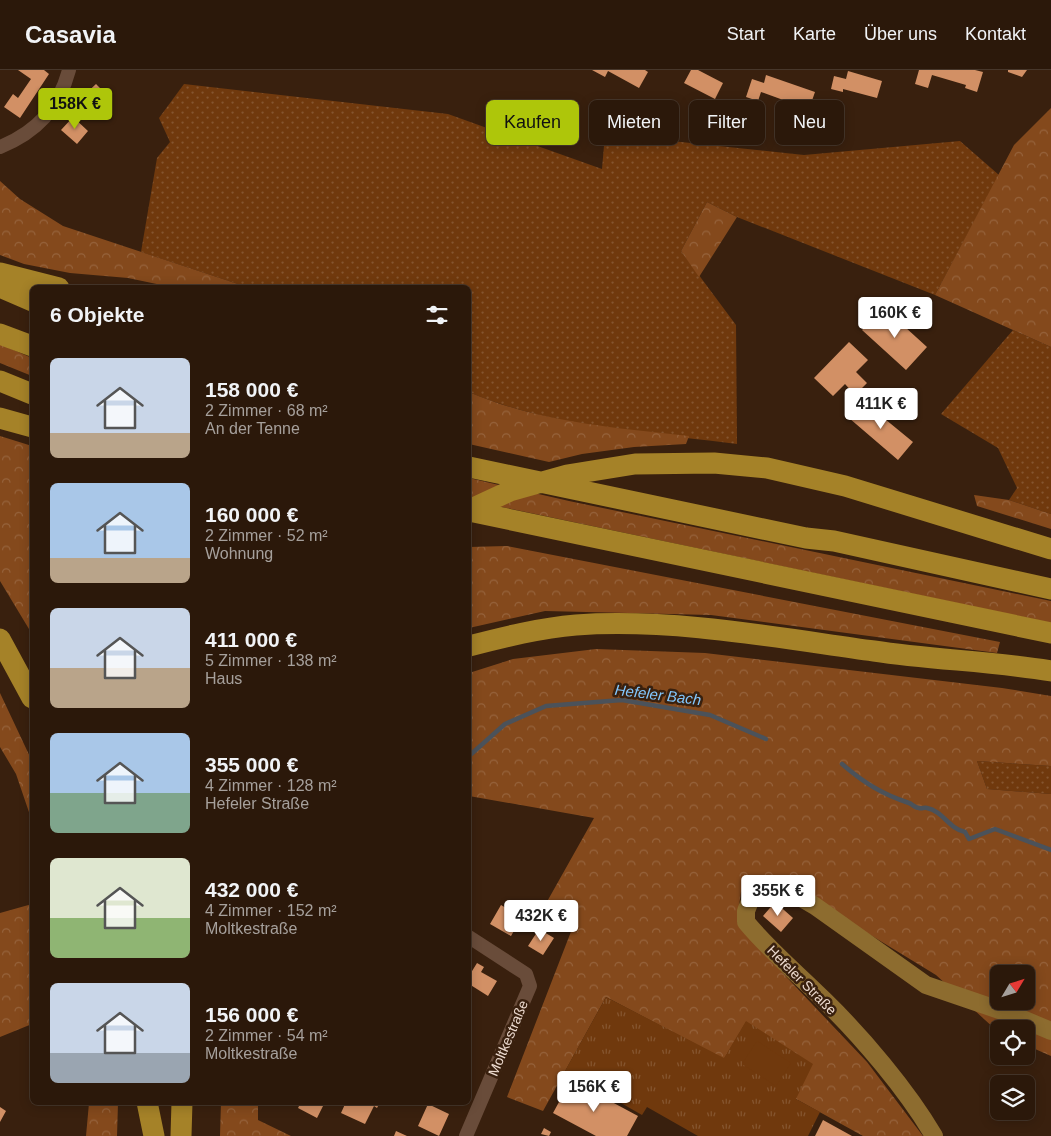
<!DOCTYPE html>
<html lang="de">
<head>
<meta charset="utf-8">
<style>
	:root { --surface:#2b180a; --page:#332113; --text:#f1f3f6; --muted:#a6a09c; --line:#47372b; --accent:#aec60a }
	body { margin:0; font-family:Helvetica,sans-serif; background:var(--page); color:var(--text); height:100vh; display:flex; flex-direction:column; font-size:19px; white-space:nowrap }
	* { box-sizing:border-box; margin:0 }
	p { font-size:16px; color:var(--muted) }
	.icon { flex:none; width:28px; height:28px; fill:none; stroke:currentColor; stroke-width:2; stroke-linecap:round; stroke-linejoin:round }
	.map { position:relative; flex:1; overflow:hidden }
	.drawer { position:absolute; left:30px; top:215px; width:441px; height:820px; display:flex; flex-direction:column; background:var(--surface); border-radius:8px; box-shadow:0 2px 12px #0003,0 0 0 1px var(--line) }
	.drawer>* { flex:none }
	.guide { position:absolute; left:486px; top:30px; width:475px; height:45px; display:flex; gap:10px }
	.needle { width:32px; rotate:52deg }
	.fabs { position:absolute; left:990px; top:895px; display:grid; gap:10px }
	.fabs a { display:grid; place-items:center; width:45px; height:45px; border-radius:8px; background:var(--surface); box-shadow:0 2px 12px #0003,0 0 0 1px var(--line); font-size:25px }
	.price { position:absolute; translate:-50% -42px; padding:0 11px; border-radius:5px; background:#fff; color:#222; font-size:16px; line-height:32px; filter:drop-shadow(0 1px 2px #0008) }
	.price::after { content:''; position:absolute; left:50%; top:30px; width:15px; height:11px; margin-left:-8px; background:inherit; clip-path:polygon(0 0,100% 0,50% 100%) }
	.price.selected { background:var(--accent); color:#111 }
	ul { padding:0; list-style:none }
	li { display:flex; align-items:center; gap:15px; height:125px; padding:0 20px }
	li span { display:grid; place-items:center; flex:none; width:140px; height:100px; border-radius:8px; color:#555 }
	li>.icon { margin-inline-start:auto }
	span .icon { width:60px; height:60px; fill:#fffc; stroke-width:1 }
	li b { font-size:21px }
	h2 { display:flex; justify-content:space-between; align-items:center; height:60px; padding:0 20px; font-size:21px }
	.chip { padding:0 18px; border-radius:8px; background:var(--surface); box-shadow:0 2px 12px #0003,0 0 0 1px var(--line); font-size:18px; line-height:45px }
	.chip.selected { background:var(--accent); color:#111 }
	header { display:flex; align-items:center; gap:30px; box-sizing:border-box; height:70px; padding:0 25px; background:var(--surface); border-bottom:1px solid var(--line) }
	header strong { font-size:24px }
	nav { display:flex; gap:28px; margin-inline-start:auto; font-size:18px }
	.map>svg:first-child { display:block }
</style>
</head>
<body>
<header>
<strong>Casavia</strong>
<nav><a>Start</a><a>Karte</a><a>Über uns</a><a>Kontakt</a></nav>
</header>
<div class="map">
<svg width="1051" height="1066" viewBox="0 0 1051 1066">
	<defs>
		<pattern id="grass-dots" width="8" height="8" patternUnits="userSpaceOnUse" patternTransform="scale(1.25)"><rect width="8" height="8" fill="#70390d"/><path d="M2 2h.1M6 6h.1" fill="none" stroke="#85552f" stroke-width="1.8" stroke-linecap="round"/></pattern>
		<pattern id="forest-crowns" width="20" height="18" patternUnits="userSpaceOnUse" patternTransform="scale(1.25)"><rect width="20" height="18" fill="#84491c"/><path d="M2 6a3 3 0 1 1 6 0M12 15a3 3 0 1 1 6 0" fill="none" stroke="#96633c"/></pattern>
		<pattern id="park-tufts" width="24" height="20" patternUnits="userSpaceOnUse" patternTransform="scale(1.25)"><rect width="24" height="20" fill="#70390d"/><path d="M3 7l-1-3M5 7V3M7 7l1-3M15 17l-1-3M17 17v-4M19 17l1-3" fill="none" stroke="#85552f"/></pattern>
	</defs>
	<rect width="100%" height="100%" fill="#39200e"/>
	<path fill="url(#grass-dots)" d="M184 14 448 44 602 99 605 64 804 85 960 71 999 105 935 225 737 147 707 132 681 181 736 255 737 374C650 363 550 357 469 322V218L247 217 141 182 157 88 170 72 159 48Z
		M1013 260 1051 277V444L1009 430 1017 418 998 378 941 344Z
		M977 691 1051 696V724L987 719Z"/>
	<path fill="url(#forest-crowns)" fill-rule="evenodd" d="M1051 38V277L935 225 1014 75Z
		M0 111 20 129 63 156 247 217H171L128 208 70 203 24 194 0 185Z
		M707 132 737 147 699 207 681 181Z
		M0 274 32 288V306L0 293Z
		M469 322C538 352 615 358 689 366L686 374 634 377 582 384 549 392 469 374Z
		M0 366 32 376V564L0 511Z
		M469 408 569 431 1051 531V553L469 430Z
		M974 425 1009 430 1051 444V459L977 436Z
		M507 476 1000 572 997 583 711 545 545 541 469 558V477Z
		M596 579 705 583 1002 618 1051 626V696L977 691 987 719 1051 724V986L1026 975V959L996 960 936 905 782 811 766 805 741 822 737 852 759 878 867 992 923 1066H863L796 1029 746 952 724 989 606 927 543 1041 507 1027 572 859 544 837 594 748 469 726V603L513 589ZM999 904H1026V931H999Z
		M0 623 32 691V751L16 704 0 677Z
		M32 834V954L0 967V843Z
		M221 1032 258 1033V1050L291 1066H220Z
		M89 1033H118L117 1066H86Z"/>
	<path fill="url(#park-tufts)" d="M606 927 724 988 746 951 813 994 796 1029 820 1042 808 1066H698L647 1037 642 1045 565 1001Z"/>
	<path fill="#70390d" d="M757 971 791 993 776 1016 742 994Z"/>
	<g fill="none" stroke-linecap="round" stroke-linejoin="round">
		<path stroke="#4b525a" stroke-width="4.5" d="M469 686 505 654 546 636 622 630 710 645 766 669
			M842 694C864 713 882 724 909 733 912 734 915 738 919 738 922 739 924 737 927 738 943 741 949 759 965 762L969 769 995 759 1051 780"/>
	</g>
	<path fill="#d29065" d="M18 0H44L49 4 20 48 4 37 13 24 18 28 31 9Z
		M592 0H645L648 2 639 18 608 1 605 7Z
		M691 0H698L723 13 715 29 684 13Z
		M919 0H975L983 2 977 22 965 18 966 15 932 5 928 18 915 14Z
		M1008 0H1027L1022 7 1008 2Z
		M848 1 882 11 877 28 843 19V22L831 19 834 6 846 9Z
		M766 5 815 22 807 45 795 40 797 35 761 22 758 31 746 27 752 9 764 13Z
		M96 14 106 24 91 39 80 29Z
		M73 47 88 61 77 74 61 60Z
		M883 237 927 277 906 300 862 260Z
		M849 272 868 290 856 302 867 313 855 325 845 314 833 326 814 308Z
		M863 331 913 372 898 390 849 348Z
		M775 832 793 848 781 862 763 846Z
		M501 835 522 847 511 866 490 854Z
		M539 859 554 868 543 885 528 876Z
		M477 893 484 897 481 902 497 911 488 926 469 914V906Z
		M571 1010 638 1046 627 1066H596L553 1043Z
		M301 1032H321L324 1034 317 1048 298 1038Z
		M346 1032H380L377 1038 374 1036 365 1054 341 1043Z
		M428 1034 449 1044 439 1066 418 1056Z
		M0 1037 6 1041 0 1052Z
		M823 1050 852 1066H815Z
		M544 1058 551 1062 549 1066 541 1064Z
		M396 1061 407 1066H394Z"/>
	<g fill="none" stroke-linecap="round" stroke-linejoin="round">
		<path stroke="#694c3a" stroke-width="14" d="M0 77C37 62 59 38 69 0
			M466 1066 530 916 526 904 469 867"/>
		<path stroke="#8d6c2f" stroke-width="18" d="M934 1066C907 1020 862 967 824 930 798 904 769 880 746 852V841L750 831 758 825 767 820 791 822 815 836 926 915 1008 943 1051 961"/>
		<path stroke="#a58228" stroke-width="21" d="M0 203 59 218
			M0 217 32 231
			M0 264 32 276
			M0 311 32 324
			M0 348 32 357
			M469 397 806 468 834 471 1051 519
			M469 440 510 421 567 405 635 394 714 393 767 398 845 416 1051 479
			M469 441 1051 563
			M0 569 32 628
			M469 576C504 567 540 558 576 555 673 548 779 568 874 581 933 590 992 591 1051 601
			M147 1032 154 1066
			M181 1066 182 1032"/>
	</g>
	<g text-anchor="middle" stroke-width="5" stroke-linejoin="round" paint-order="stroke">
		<g font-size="14" fill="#eddbd0" stroke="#39200e">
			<text transform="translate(802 910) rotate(45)" y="5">Hefeler Straße</text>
			<text transform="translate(508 968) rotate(-67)" y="5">Moltkestraße</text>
		</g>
		<g font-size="15" font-style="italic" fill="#83c7fd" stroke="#39200e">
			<text transform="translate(658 625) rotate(7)" y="5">Hefeler Bach</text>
		</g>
	</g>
</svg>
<div class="fabs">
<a><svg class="needle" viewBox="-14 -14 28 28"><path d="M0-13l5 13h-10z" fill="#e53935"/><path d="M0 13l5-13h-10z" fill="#a6a09c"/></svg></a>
<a><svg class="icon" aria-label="locate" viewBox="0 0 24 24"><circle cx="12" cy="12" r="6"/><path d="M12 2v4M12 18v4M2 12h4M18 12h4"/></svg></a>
<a><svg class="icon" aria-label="layers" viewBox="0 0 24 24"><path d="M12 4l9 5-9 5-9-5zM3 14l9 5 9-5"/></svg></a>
</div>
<b class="price selected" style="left:75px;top:60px">158K €</b>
<b class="price" style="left:895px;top:269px">160K €</b>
<b class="price" style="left:881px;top:360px">411K €</b>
<b class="price" style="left:778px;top:847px">355K €</b>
<b class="price" style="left:541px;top:872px">432K €</b>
<b class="price" style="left:594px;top:1043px">156K €</b>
<div class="guide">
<a class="chip selected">Kaufen</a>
<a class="chip">Mieten</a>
<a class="chip">Filter</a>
<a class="chip">Neu</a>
</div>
<section class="drawer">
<h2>6 Objekte<svg class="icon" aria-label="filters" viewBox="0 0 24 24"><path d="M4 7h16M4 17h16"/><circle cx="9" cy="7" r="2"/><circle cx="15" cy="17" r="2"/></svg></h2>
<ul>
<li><span style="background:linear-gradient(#c9d6e8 75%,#b9a48a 0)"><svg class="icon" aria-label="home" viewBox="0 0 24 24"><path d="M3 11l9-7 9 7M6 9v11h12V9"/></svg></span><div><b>158 000 €</b><p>2 Zimmer · 68 m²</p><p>An der Tenne</p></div></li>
<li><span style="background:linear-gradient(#a9c7e8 75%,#b9a48a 0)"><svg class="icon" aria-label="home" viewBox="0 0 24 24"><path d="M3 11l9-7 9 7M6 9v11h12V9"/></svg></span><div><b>160 000 €</b><p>2 Zimmer · 52 m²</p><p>Wohnung</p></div></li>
<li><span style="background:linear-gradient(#c9d6e8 60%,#b9a48a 0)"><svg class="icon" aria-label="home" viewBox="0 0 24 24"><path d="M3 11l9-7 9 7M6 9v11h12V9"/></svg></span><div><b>411 000 €</b><p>5 Zimmer · 138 m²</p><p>Haus</p></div></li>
<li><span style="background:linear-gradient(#a9c7e8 60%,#7fa58c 0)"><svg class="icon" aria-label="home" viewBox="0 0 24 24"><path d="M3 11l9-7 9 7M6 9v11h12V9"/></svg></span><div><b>355 000 €</b><p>4 Zimmer · 128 m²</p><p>Hefeler Straße</p></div></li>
<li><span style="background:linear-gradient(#dfe7d0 60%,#8fb573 0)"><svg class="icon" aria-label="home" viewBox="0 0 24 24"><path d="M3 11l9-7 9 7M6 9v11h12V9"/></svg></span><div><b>432 000 €</b><p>4 Zimmer · 152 m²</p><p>Moltkestraße</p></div></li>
<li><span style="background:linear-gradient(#c9d6e8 70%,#9aa5b1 0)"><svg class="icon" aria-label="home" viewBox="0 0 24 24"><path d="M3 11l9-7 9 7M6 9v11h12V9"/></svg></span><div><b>156 000 €</b><p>2 Zimmer · 54 m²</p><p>Moltkestraße</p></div></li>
</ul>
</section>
</div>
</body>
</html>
